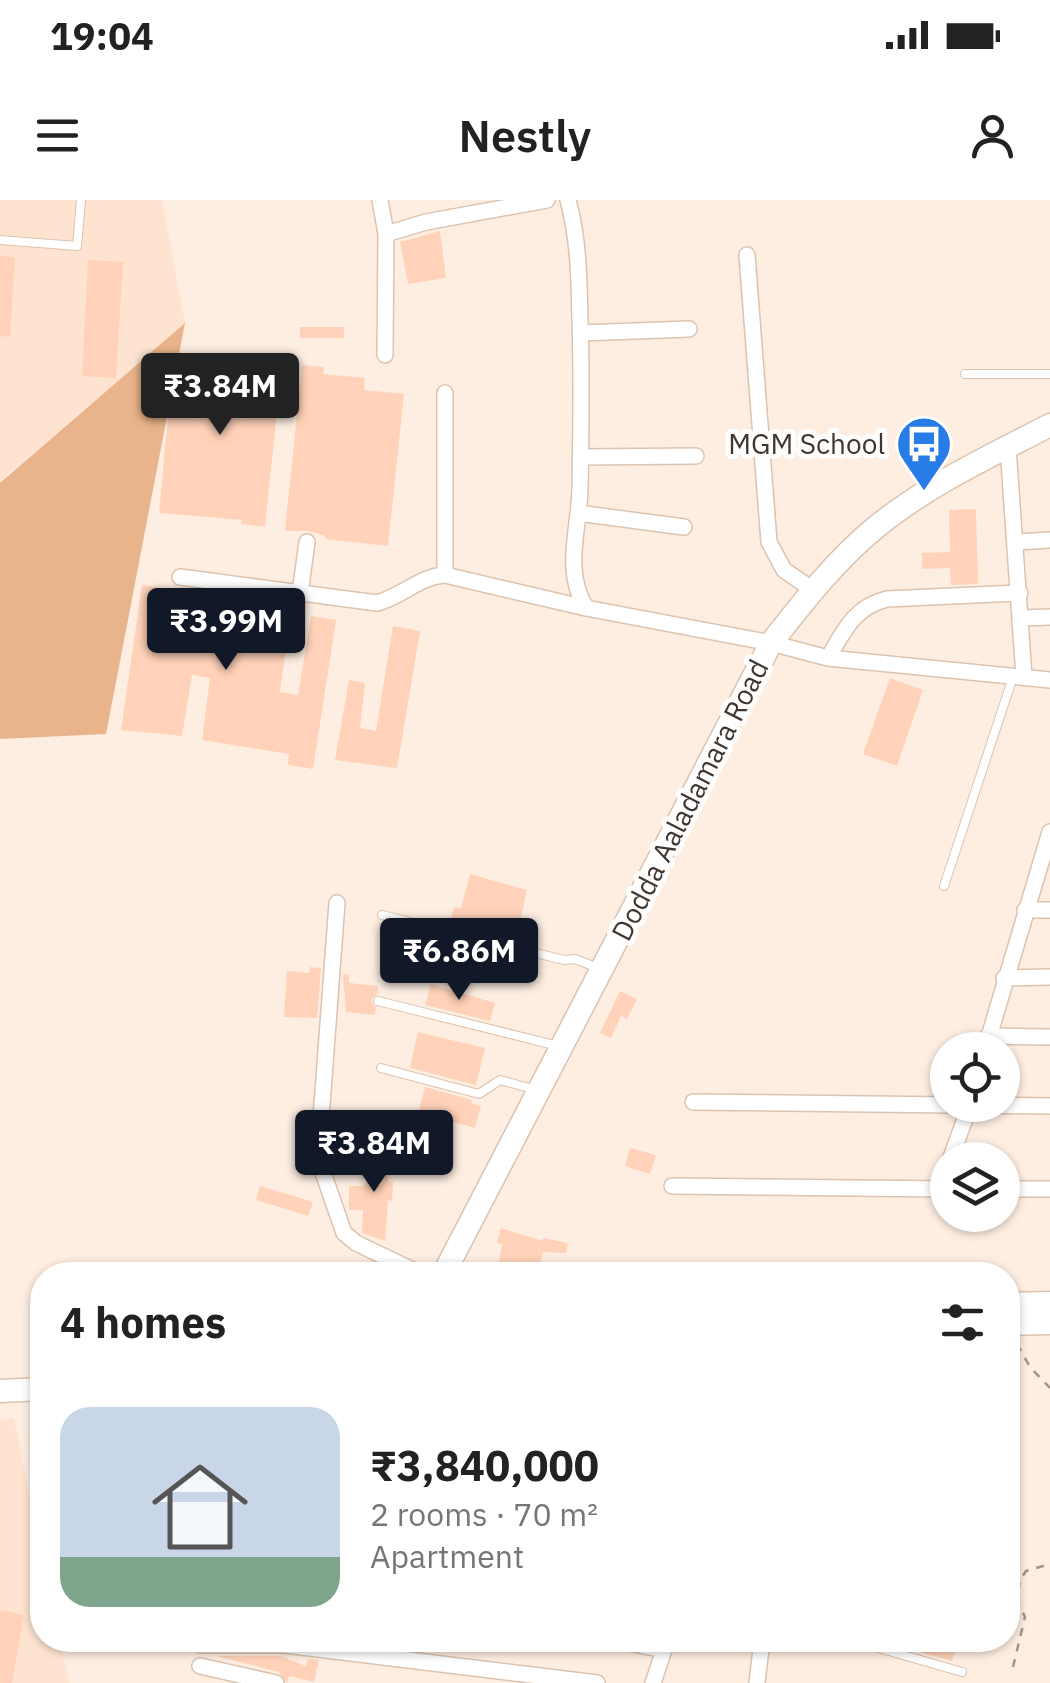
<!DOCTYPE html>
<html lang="en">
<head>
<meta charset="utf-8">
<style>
	:root { --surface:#fff; --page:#f2f2f2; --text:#222; --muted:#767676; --line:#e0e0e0; --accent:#111827 }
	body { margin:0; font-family:"IBM Plex Sans",sans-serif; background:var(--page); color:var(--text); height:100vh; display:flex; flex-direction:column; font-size:38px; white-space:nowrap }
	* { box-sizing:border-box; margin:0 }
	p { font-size:32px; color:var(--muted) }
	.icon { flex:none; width:55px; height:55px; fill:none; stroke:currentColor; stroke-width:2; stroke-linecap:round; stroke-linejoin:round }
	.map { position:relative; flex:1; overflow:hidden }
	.details { position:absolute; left:30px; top:1062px; width:990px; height:390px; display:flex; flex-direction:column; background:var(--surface); border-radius:40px; box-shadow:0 2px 8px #0004 }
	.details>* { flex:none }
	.buttons { position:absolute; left:930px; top:832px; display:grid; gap:20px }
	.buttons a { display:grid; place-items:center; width:90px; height:90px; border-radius:50%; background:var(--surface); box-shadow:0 2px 8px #0004; font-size:50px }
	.price { position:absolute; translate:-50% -85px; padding:0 22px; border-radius:10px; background:var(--accent); color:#fff; font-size:32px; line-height:65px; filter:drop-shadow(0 2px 5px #0008) }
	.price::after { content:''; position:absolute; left:50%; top:60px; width:30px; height:22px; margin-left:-15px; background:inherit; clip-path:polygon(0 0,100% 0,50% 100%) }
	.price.on { background:#222; color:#fff }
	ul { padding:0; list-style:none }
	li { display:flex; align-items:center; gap:30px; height:250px; padding:0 30px }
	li+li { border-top:2px solid var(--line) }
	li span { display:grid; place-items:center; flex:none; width:280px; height:200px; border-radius:30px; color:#555 }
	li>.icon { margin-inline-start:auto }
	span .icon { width:120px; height:120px; fill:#fffc; stroke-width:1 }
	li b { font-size:42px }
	h2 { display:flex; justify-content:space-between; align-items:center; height:120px; padding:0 30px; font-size:42px }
	.status { display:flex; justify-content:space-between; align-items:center; height:70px; padding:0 50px; background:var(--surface); direction:ltr }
	.status svg { height:28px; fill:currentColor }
	header { display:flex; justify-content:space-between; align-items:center; height:130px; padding:0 30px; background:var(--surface); font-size:45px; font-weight:600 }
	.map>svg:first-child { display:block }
</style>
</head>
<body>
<div class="status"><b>19:04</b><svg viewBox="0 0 49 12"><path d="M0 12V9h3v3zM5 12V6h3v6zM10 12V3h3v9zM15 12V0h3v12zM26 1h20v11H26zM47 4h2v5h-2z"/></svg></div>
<header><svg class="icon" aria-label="menu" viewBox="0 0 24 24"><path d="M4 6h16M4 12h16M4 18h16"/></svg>Nestly<svg class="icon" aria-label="person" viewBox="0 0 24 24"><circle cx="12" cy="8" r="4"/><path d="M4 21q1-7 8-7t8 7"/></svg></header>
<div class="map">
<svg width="1050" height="1483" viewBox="0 0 1050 1483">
	<rect width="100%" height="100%" fill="#feeee2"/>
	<path fill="#fee3d0" d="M0 0H162L185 123 0 282Z
		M14 1218 42 1357V1440H60L69 1483H0V1220Z"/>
	<path fill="#e9b48b" d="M185 123 106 534 0 539V283Z"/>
	<path fill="#ffd2b9" d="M440 31 446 78 408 84 400 42Z
		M0 56 15 57 10 137 0 136Z
		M88 60 123 62 116 178 82 176Z
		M300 127H344V138H300Z
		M174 153 282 163 265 327 241 324 242 320 159 313Z
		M302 165 324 167 323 174 365 178 364 190 404 194 388 346 325 339V336L309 331H285Z
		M976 309 978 384 951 385 950 368 922 369V353L950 352 949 310Z
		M142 385 204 394 203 399 291 413 280 492 298 495 311 416 336 420 313 569 288 565 289 554 202 540 210 478 192 475 182 536 121 530Z
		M393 426 420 431 397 568 335 560 349 480 365 483 360 528 376 531Z
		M890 478 923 490 897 566 863 554Z
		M470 674 527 690 516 740 450 724 454 707 461 708Z
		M447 739 500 752 493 781 428 765 433 741 445 744Z
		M310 767 321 768 317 818 284 817 287 771 309 773Z
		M343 774 349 775V783L378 786 377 794 371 800 376 808 375 815 346 812Z
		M431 784 495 803 490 821 425 805Z
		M620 791 637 799 627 819 621 816 611 838 600 833Z
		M418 832 485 848 476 885 410 868Z
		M425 887 472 900 471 903 481 906 475 928 439 918 430 947 378 931 383 912 416 921Z
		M630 948 656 955 650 974 625 966Z
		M368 949 389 950 388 981 393 982 392 1001 388 1000 385 1041 362 1033 363 1010H349V986H364L367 980Z
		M260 986 313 1002 308 1016 256 1000Z
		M501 1028 543 1041 544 1038 568 1043 566 1053 543 1052 537 1075H516L518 1066 499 1063 502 1044 497 1043Z
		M0 1410 24 1415 12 1483H0Z
		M878 1440H958L952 1461Z
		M216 1456H280L306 1466 308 1459 319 1460 314 1482 289 1476 287 1483 279 1472Z"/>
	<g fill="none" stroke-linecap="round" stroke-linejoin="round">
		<g stroke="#dcc3af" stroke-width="10">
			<path id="lane" d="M0 40 77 46 81 0
				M965 174H1050
				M944 686 1013 477
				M382 715 564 760 575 759 598 768
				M378 801 558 846
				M381 868 479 894 500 880 533 889
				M851 1440 962 1472"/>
		</g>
		<g stroke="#dcc3af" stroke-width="18">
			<path id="street" d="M380 0 386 34 426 22 547 0
				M568 0C579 40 579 80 580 121 582 177 581 233 580 289 579 331 563 370 586 408
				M747 55 769 342 784 370 813 390
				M581 133 689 129
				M385 155 386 34
				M1008 247 1024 477
				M580 257 696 256
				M578 313 684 327
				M1017 342 1050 340
				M445 375V193
				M180 377 377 403C401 397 420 376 445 375L586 408 771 443 828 458 1050 480
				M300 393 307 342
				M1022 418 1050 417
				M828 458C844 431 854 407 887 399L1020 393
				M337 703 318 958 344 1033 356 1043 423 1075
				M1025 710H1050
				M1004 778 1050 777
				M988 836 1050 837
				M985 850 1050 632
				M693 902 1050 906
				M950 960 970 905
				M672 986 948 989
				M1002 989H1050
				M614 1440 664 1450
				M201 1445H285L597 1483
				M200 1466 276 1483
				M653 1483 666 1444
				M757 1483 762 1440"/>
		</g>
		<g stroke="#dcc3af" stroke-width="25">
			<path id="secondary" d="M443 1075 771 443C803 402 835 361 875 328 927 285 991 256 1050 225
				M1008 1104 1050 1103
				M1008 1124 1050 1123
				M0 1191 42 1189"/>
		</g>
		<path stroke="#a1948a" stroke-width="2.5" stroke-dasharray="8 8" stroke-linecap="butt" d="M1017 1144 1030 1167 1050 1188
			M1013 1467 1025 1417 1017 1401 1020 1380 1026 1371 1050 1364"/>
		<use href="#lane" stroke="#fff" stroke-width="8"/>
		<use href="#street" stroke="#fff" stroke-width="15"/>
		<use href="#secondary" stroke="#fff" stroke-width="22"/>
	</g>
	<defs>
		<g id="bus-pin" transform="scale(2.875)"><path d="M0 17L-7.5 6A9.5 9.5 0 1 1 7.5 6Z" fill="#287ce7" stroke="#fefefe"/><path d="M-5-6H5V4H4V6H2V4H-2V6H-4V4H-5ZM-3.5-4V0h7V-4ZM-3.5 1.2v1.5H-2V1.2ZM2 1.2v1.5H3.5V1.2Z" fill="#fff"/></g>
	</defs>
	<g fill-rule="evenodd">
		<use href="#bus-pin" x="924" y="244"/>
	</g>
	<g text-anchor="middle" stroke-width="10" stroke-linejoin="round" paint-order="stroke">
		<g font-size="28" fill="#41362f" stroke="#fefefe" text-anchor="end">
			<text x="885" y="254">MGM School</text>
		</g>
		<g font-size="28" fill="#41362f" stroke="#fefefe">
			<text transform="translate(690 600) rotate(-63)" y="10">Dodda Aaladamara Road</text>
		</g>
	</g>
</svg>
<div class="buttons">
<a><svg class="icon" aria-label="locate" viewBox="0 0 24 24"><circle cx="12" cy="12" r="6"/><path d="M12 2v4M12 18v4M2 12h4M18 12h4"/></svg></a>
<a><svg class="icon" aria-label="layers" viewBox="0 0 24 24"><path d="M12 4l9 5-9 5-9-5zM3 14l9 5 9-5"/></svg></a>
</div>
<b class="price on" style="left:220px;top:238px">₹3.84M</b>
<b class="price" style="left:226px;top:473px">₹3.99M</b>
<b class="price" style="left:459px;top:803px">₹6.86M</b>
<b class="price" style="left:374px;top:995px">₹3.84M</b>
<section class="details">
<h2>4 homes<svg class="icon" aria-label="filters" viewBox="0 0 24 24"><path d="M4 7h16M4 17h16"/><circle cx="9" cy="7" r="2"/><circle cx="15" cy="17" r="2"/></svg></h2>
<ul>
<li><span style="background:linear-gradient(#c9d6e8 75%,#7fa58c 0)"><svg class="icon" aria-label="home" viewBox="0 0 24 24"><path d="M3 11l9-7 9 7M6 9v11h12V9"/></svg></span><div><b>₹3,840,000</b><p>2 rooms · 70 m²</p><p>Apartment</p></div></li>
</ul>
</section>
</div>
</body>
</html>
